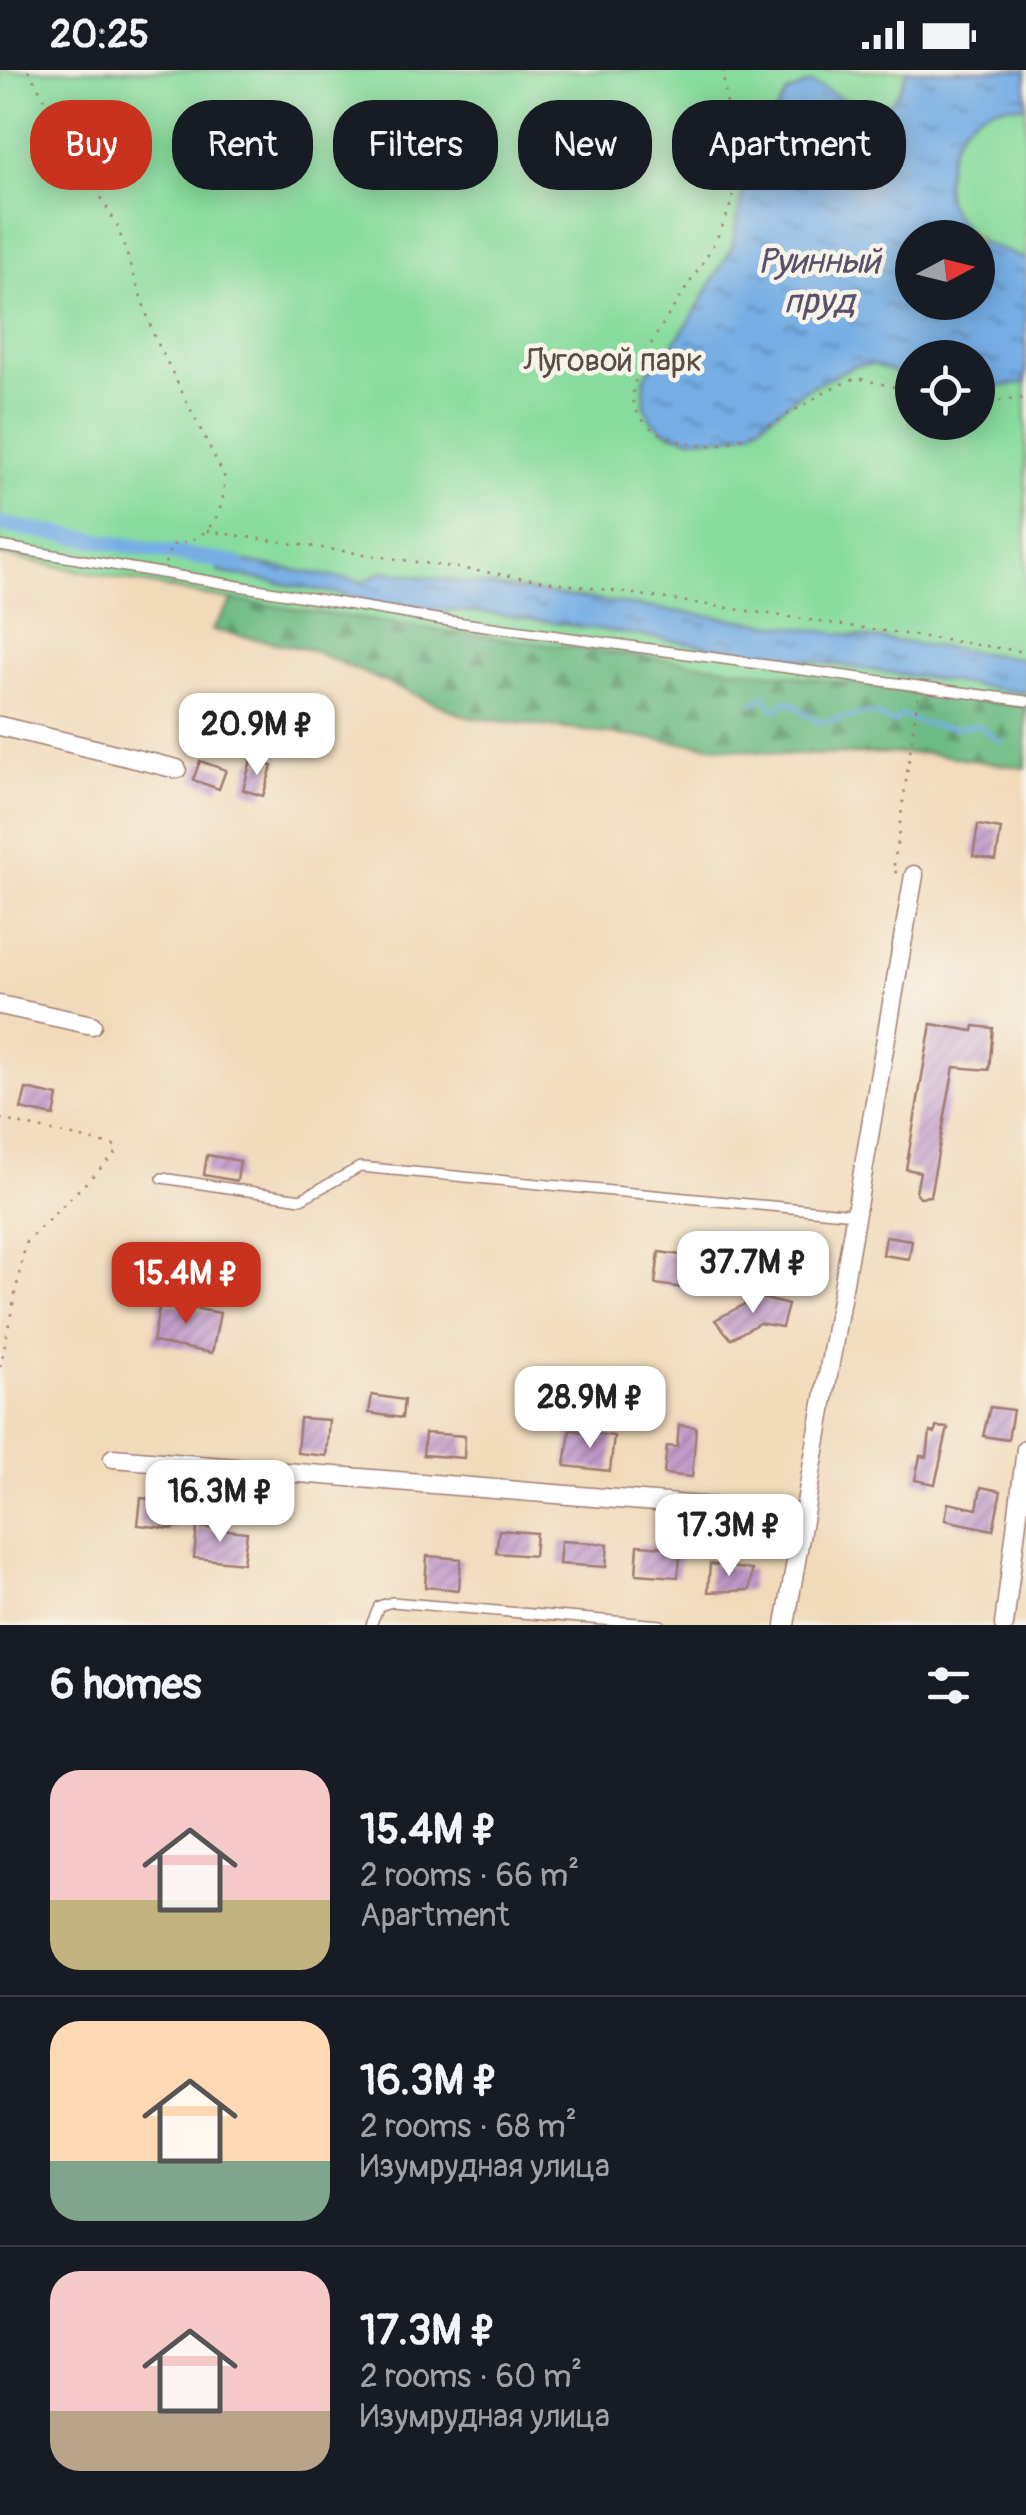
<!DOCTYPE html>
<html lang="en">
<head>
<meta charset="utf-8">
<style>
	:root { --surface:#171b24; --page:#20242c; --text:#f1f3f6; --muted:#9ea1a6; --line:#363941; --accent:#c8321e }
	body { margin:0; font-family:Pangolin,sans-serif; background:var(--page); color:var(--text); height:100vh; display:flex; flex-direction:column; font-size:38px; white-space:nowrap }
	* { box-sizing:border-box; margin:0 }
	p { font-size:32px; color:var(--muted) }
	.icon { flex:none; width:55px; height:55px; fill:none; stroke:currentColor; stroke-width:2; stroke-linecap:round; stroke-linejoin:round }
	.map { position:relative; height:1555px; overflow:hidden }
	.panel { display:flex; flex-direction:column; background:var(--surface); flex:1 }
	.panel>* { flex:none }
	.banner { position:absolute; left:30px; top:30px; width:968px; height:90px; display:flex; gap:20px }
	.needle { width:65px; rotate:83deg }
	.tools { position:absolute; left:895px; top:150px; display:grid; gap:20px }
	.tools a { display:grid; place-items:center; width:100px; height:100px; border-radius:50%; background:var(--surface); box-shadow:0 5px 25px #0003; font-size:50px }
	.price { position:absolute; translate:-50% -85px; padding:0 22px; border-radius:20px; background:#fff; color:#222; font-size:32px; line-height:65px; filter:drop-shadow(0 2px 5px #0008) }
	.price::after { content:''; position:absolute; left:50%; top:60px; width:30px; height:22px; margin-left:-15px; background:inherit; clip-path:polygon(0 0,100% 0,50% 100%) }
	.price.active { background:var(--accent); color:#fff }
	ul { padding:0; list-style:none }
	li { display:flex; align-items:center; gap:30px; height:250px; padding:0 50px }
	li+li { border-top:2px solid var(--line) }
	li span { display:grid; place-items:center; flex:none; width:280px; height:200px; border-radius:30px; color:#555 }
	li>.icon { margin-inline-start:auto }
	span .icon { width:120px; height:120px; fill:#fffc; stroke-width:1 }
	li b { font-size:42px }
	h2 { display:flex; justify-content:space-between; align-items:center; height:120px; padding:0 50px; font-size:42px }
	.chip { padding:0 35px; border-radius:40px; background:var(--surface); box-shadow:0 5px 25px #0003; font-size:35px; line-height:90px }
	.chip.active { background:var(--accent); color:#fff }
	.status { display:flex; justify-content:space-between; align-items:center; height:70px; padding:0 50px; background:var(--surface); direction:ltr }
	.status svg { height:28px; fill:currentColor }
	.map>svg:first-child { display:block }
</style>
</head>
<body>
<div class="status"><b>20:25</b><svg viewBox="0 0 49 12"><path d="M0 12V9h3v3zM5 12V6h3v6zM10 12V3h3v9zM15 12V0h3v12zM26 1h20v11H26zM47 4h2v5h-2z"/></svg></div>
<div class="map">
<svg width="1026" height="1555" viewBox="0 0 1026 1555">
	<defs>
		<pattern id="forest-firs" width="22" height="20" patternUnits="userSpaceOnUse" patternTransform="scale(2.5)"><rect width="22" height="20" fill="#6dbb84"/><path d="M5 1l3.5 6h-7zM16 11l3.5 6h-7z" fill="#5c976c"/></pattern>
		<pattern id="water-ripples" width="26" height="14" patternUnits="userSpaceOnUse" patternTransform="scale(2.5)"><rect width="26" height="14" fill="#74ade4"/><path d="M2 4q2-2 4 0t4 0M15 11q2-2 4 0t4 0" fill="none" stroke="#618cb9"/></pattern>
		<pattern id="building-hatch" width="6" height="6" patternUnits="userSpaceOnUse" patternTransform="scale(2.5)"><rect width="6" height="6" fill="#c19acb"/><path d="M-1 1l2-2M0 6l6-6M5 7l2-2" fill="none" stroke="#9f7da5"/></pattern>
	</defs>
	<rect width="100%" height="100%" fill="#f7f3e8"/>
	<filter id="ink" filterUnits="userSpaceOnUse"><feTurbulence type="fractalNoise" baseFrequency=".01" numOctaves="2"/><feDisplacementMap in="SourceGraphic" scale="20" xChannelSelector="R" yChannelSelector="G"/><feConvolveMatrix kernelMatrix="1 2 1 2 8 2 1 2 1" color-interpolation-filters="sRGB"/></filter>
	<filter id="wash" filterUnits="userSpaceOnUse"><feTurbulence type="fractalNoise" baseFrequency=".0048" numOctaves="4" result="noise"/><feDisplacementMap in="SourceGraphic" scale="40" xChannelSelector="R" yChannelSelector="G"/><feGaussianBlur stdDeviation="2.25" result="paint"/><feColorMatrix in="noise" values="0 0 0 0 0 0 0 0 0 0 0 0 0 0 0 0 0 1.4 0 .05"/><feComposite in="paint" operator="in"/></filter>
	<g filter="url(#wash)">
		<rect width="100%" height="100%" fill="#f1daba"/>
		<path fill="url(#forest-firs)" stroke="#5c6d58" stroke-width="2.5" d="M237 523 350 544 1026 637V698L927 683 788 685 467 647 311 580 212 560Z"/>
		<path fill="#87db9c" stroke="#687d64" stroke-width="2.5" fill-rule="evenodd" d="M0 0H1026V636L429 559 219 528 0 485ZM912 168H978V232H912ZM912 288H978V352H912Z"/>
		<path fill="url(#water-ripples)" stroke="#5f6688" stroke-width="2.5" d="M907 0H1026V36C982 32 955 52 948 96 945 109 943 122 949 135 954 147 965 158 973 167L912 168V232H978V171L1026 189V313L978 319V288H912V309L873 294 854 296 804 320 752 360 729 367 688 368 667 362 651 350 645 336 644 309 649 299 662 290 689 252 732 177 750 85 787 23 810 13C852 27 886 70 907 0Z
			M221 488 364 512 382 501 1026 589V623L496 544 371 534 352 526 218 502Z"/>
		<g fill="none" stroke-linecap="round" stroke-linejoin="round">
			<path stroke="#74ade4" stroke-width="4" d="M753 634 764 626 776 641 787 630 818 652 872 643 893 653 902 645C918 655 960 662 977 654L1001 672"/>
			<path stroke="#74ade4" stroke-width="15" d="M0 454 238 494"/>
		</g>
		<g id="blocks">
			<path fill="url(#building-hatch)" d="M251 690 272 696 263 726 243 720Z
				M200 691 226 700 219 719 193 710Z
				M978 755 1001 759 996 790 973 786Z
				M931 954 973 961 974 956 993 958 989 1000 954 997 930 1126 920 1127 916 1122 920 1102 906 1099Z
				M26 1019 58 1026 54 1046 21 1039Z
				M207 1085 240 1091 237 1111 204 1105Z
				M886 1166 912 1170 909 1189 883 1185Z
				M659 1182 688 1186 684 1218 655 1214Z
				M758 1227 788 1235 782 1257 759 1253 731 1269 715 1250Z
				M160 1232 220 1243 212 1283 153 1272Z
				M372 1325 404 1330 402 1348 369 1343Z
				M990 1337 1013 1340 1008 1370 983 1366Z
				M300 1348 329 1350 326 1386 297 1383Z
				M679 1355 696 1357 692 1407 664 1404 667 1376 677 1377Z
				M936 1357 948 1358 935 1414 915 1410 920 1386 927 1387 930 1362 935 1363Z
				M570 1360 614 1366 610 1401 565 1396Z
				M425 1363 465 1366 464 1388 423 1385Z
				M981 1417 1001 1421 993 1460 945 1450 948 1433 977 1439Z
				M141 1428 177 1432 174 1459 138 1455Z
				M197 1457 247 1462 243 1493 194 1488Z
				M499 1460 536 1463 534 1486 496 1483Z
				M561 1471 608 1474 606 1497 559 1494Z
				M638 1475 681 1478 678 1507 636 1504Z
				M427 1486 461 1489 459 1520 425 1517Z
				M710 1494 752 1500 750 1520 708 1522Z"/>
		</g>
	</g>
	<g filter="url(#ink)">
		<use href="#blocks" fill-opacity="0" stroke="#9e7c72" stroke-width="2.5"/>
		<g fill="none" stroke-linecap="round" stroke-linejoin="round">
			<g stroke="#9e7c72" stroke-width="12">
				<path id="service" d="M0 476 442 550 1026 631
					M162 1108 301 1129 360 1097 855 1144
					M371 1555 379 1536 392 1532 661 1555"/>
			</g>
			<g stroke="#9e7c72" stroke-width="21">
				<path id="minor" d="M0 656 177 699
					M0 935 92 955
					M113 1388 803 1444
					M785 1555 914 805
					M1004 1555 1026 1379"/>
			</g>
			<path stroke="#9e7c72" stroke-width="2.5" stroke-dasharray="2.5 8" stroke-linecap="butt" d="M28 0 117 155 154 266 224 406C226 443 209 472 171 475L165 494
				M723 0C725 43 743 93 730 136 713 196 637 271 633 324 632 342 647 358 662 364 681 373 700 378 721 374 771 364 809 324 857 308L912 321
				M978 333 1026 328
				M207 461 1026 582
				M897 802H893L918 626
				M0 1049 120 1077
				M0 1297 26 1172 122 1077"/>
			<use href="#service" stroke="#fff" stroke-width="9"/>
			<use href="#minor" stroke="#fff" stroke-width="18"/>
		</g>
	</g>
	<g text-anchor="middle" stroke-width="9" stroke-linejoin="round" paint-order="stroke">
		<g font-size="32" fill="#594e47" stroke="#f7f3e8">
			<text x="613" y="301">Луговой парк</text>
		</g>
		<g font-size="35" font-style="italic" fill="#59516c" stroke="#f7f3e8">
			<text x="819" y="203">Руинный<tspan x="819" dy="40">пруд</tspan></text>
		</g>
	</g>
</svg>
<div class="tools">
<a><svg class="needle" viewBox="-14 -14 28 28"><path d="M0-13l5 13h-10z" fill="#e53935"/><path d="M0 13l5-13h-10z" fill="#9ea1a6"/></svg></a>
<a><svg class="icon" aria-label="locate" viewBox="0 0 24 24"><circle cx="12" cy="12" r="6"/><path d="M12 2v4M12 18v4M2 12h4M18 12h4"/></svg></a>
</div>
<b class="price" style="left:257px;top:708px">20.9M ₽</b>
<b class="price" style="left:753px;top:1246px">37.7M ₽</b>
<b class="price active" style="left:186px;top:1257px">15.4M ₽</b>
<b class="price" style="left:590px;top:1381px">28.9M ₽</b>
<b class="price" style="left:220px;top:1475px">16.3M ₽</b>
<b class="price" style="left:729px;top:1509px">17.3M ₽</b>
<div class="banner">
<a class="chip active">Buy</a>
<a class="chip">Rent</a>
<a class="chip">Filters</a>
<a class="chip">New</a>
<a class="chip">Apartment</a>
</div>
</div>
<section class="panel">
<h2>6 homes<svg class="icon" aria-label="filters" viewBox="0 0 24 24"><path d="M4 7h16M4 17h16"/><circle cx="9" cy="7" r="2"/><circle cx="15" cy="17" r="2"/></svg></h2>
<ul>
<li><span style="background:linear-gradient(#f6c9c9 65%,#c2b280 0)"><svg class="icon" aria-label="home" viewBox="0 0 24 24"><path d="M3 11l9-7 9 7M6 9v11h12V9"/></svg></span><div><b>15.4M ₽</b><p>2 rooms · 66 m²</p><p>Apartment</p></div></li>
<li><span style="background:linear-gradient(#ffd9b3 70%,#7fa58c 0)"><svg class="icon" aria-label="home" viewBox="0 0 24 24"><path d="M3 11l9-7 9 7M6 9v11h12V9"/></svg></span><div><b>16.3M ₽</b><p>2 rooms · 68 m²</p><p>Изумрудная улица</p></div></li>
<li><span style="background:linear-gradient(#f6c9c9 70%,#b9a48a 0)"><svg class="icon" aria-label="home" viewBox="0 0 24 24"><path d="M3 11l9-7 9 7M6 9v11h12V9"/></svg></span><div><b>17.3M ₽</b><p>2 rooms · 60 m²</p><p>Изумрудная улица</p></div></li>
</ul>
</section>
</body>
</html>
